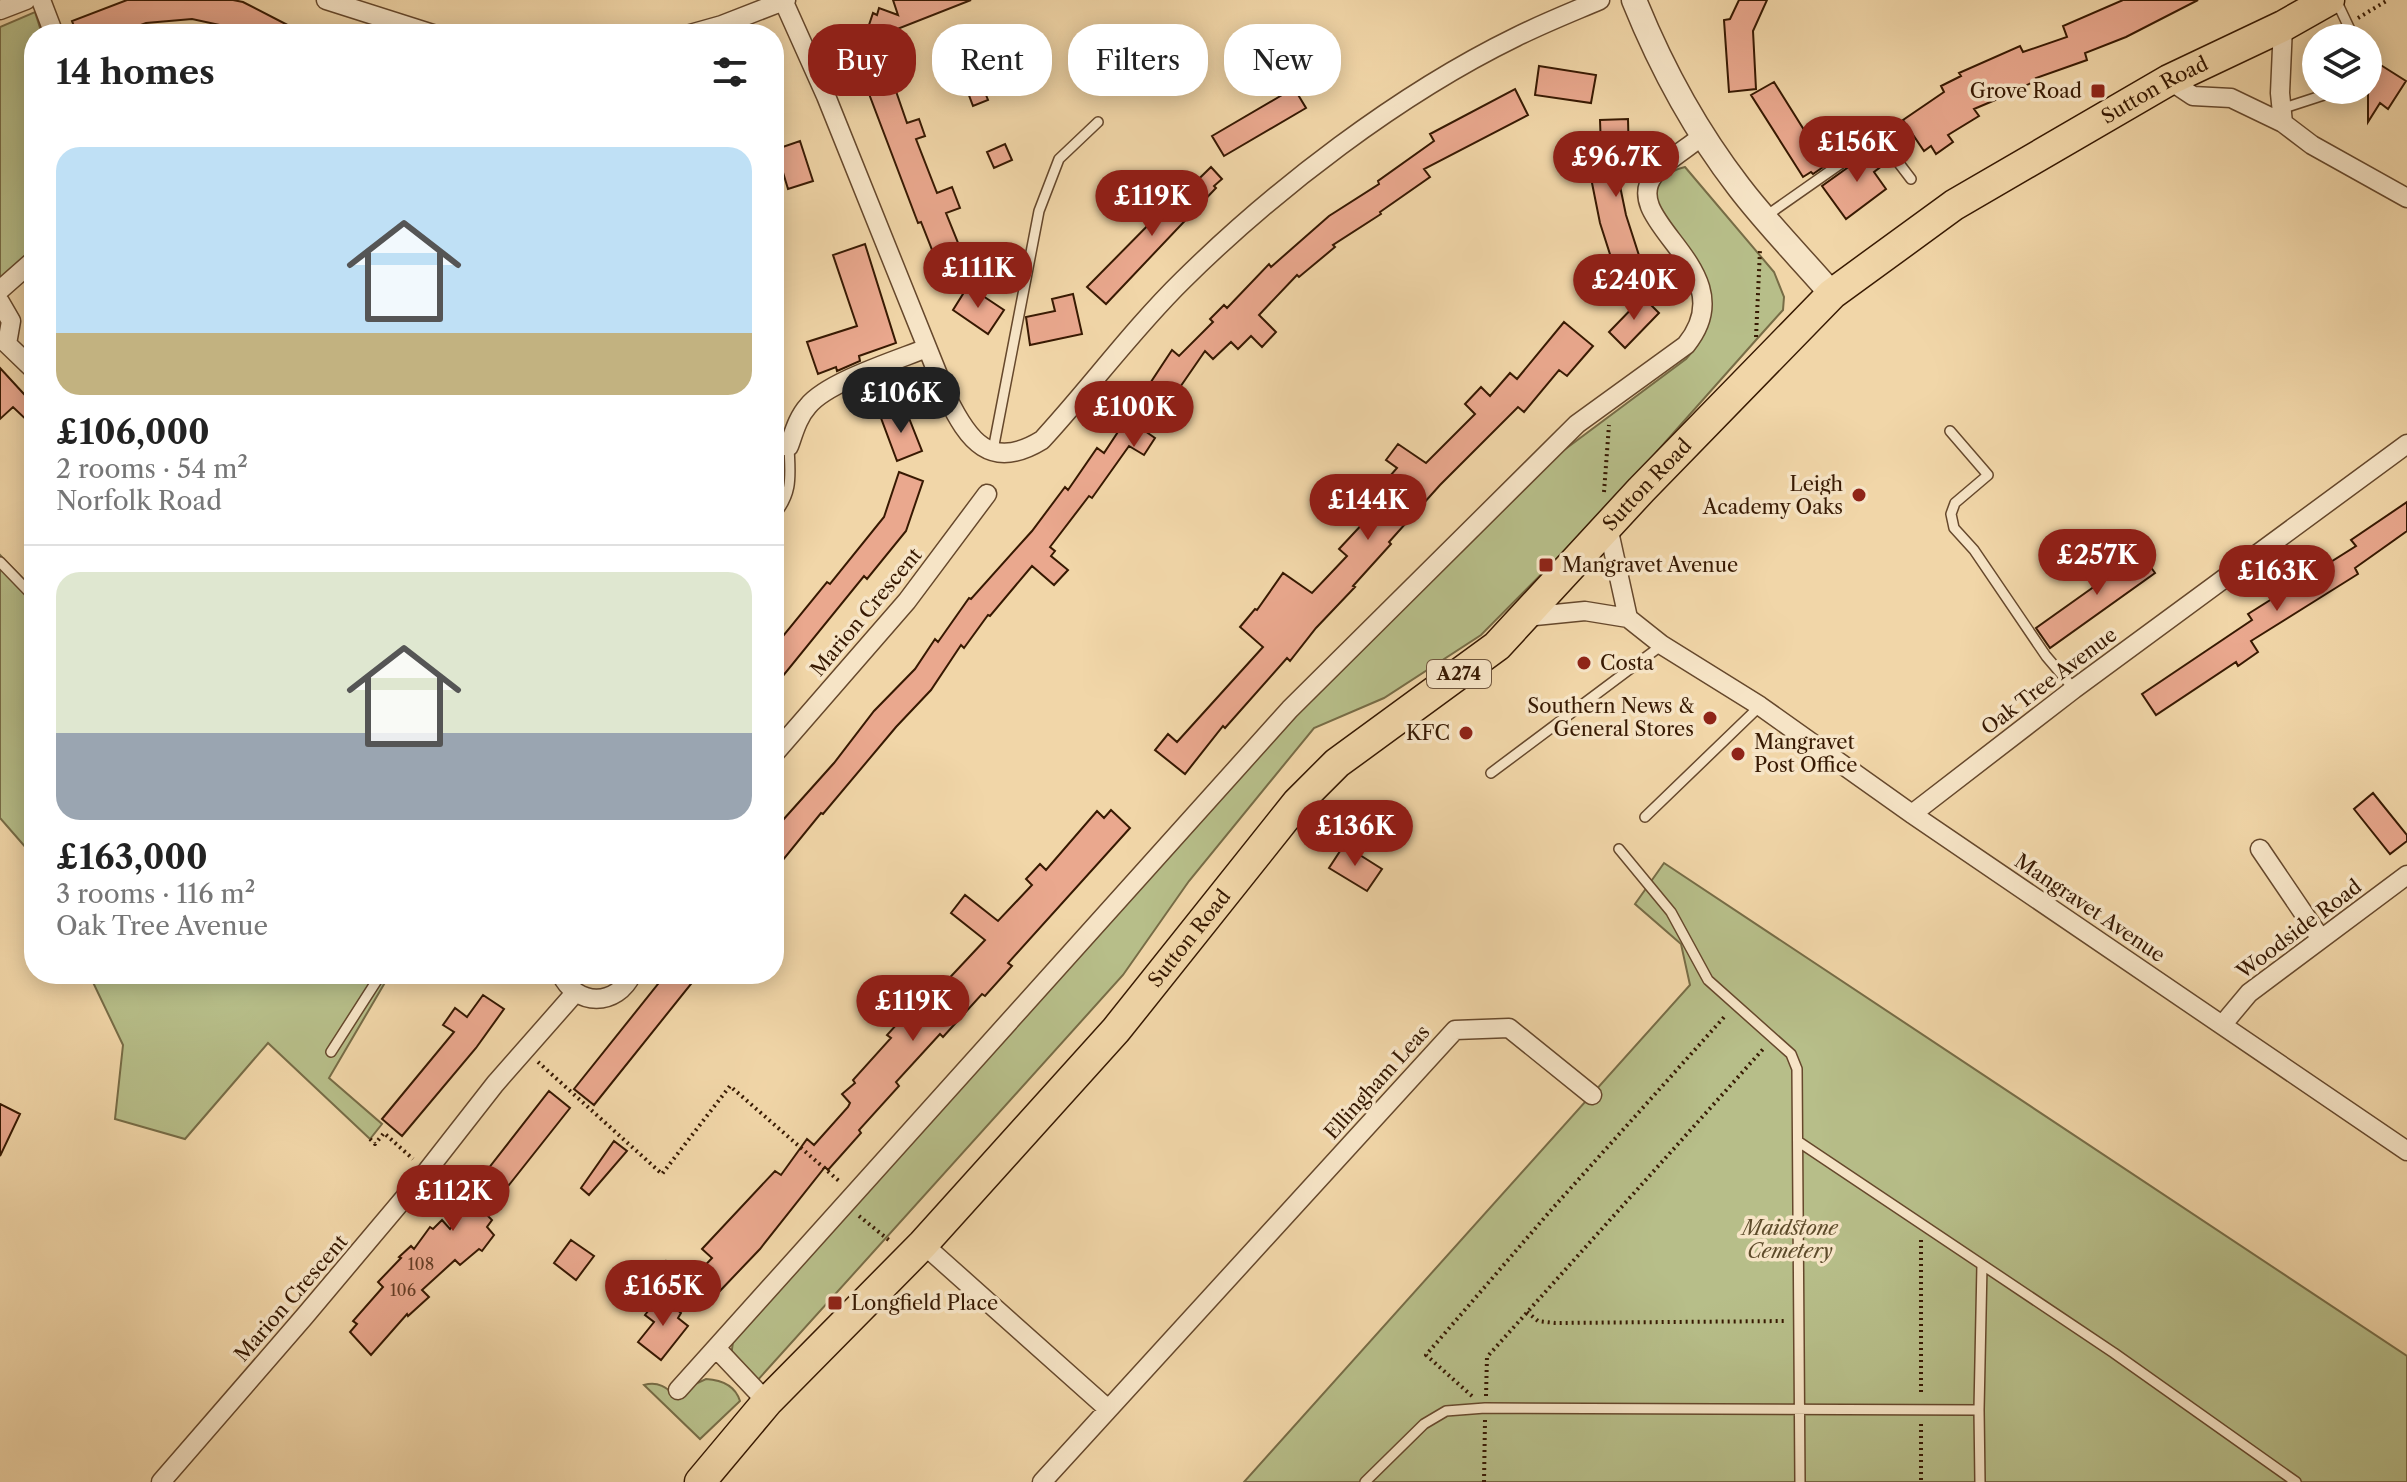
<!DOCTYPE html>
<html lang="en">
<head>
<meta charset="utf-8">
<style>
	:root { --surface:#fff; --page:#f6f6f6; --text:#222; --muted:#767676; --line:#e0e0e0; --accent:#8f2418 }
	body { margin:0; font-family:"Libre Caslon Text",serif; background:var(--page); color:var(--text); height:100vh; display:flex; flex-direction:column; font-size:30px; white-space:nowrap }
	* { box-sizing:border-box; margin:0 }
	p { font-size:26px; color:var(--muted) }
	.icon { flex:none; width:44px; height:44px; fill:none; stroke:currentColor; stroke-width:2; stroke-linecap:round; stroke-linejoin:round }
	.map { position:relative; flex:1; overflow:hidden }
	.drawer { position:absolute; left:24px; top:24px; width:760px; height:960px; display:flex; flex-direction:column; background:var(--surface); border-radius:32px; box-shadow:0 4px 20px #0003 }
	.drawer>* { flex:none }
	.top-card { position:absolute; left:808px; top:24px; width:760px; height:72px; display:flex; gap:16px }
	.fabs { position:absolute; left:2302px; top:24px; display:grid; gap:16px }
	.fabs a { display:grid; place-items:center; width:80px; height:80px; border-radius:50%; background:var(--surface); box-shadow:0 4px 20px #0003; font-size:40px }
	.price { position:absolute; translate:-50% -68px; padding:0 18px; border-radius:28px; background:var(--accent); color:#fff; font-size:26px; line-height:52px; filter:drop-shadow(0 2px 4px #0008) }
	.price::after { content:''; position:absolute; left:50%; top:48px; width:24px; height:18px; margin-left:-12px; background:inherit; clip-path:polygon(0 0,100% 0,50% 100%) }
	.price.selected { background:#222; color:#fff }
	ul { padding:0; list-style:none }
	li { display:grid; align-content:center; gap:16px; height:424px; padding:0 32px }
	li+li { border-top:2px solid var(--line) }
	li span { display:grid; place-items:center; height:248px; border-radius:24px; color:#555 }
	li>.icon { margin-inline-start:auto }
	span .icon { width:144px; height:144px; fill:#fffc; stroke-width:1 }
	li b { font-size:34px }
	h2 { display:flex; justify-content:space-between; align-items:center; height:96px; padding:0 32px; font-size:34px }
	.chip { padding:0 28px; border-radius:32px; background:var(--surface); box-shadow:0 4px 20px #0003; font-size:28px; line-height:72px }
	.chip.selected { background:var(--accent); color:#fff }
	.map>svg:first-child { display:block }
</style>
</head>
<body>
<div class="map">
<svg width="2407" height="1482" viewBox="0 0 2407 1482">
	<rect width="100%" height="100%" fill="#f1d6a8"/>
	<filter id="stains"><feTurbulence type="fractalNoise" baseFrequency=".0025" numOctaves="4"/><feColorMatrix values="0 0 0 0 .2 0 0 0 0 .09 0 0 0 0 .02 0 0 0 .5 -.17"/></filter>
	<radialGradient id="worn" r=".72"><stop offset=".6" stop-color="#630" stop-opacity="0"/><stop offset="1" stop-color="#630" stop-opacity=".3"/></radialGradient>
	<path fill="#b7be89" stroke="#776c46" stroke-width="2" d="M35 12 42 34H34V249L0 281V27Z
		M1685 167 1774 272 1784 297 1783 310 1756 340 1604 511 1481 635 1384 698 1314 728 1189 881 1123 975 756 1382 731 1356 733 1342 1300 709 1552 459 1686 359C1706 337 1718 311 1706 281 1697 255 1666 235 1656 210 1647 188 1666 171 1685 167Z
		M0 555 34 590V857L0 818Z
		M1664 863 2407 1356V1482H1244L1690 985 1681 944 1635 904Z
		M89 974H390L329 1078 382 1124 370 1139 268 1043 185 1139 115 1119 123 1045Z
		M706 1379C722 1380 735 1385 740 1401L700 1439 644 1385C660 1380 669 1390 680 1399L693 1385Z"/>
	<path fill="#eaa88e" stroke="#371902" stroke-width="2" d="M127 0H233L243 2 305 34H227L229 27 192 19 146 23 117 34H77L72 21Z
		M893 0H971L887 33 872 77 889 71 907 123 919 119 925 136 916 139 937 193 952 187 960 208 946 213 967 265 942 275 921 222 918 223 852 49 860 52 873 13 877 15 879 8 898 15Z
		M1739 0H1767L1753 31 1756 89 1729 92 1724 20 1730 19Z
		M2123 0H2198L2126 37 2085 53 2087 60 2036 78 2037 80 2007 95 1974 109 1979 116 1948 135 1953 142 1936 154 1931 146 1924 151 1903 120 1944 92 1941 86 1961 76 1959 73 2020 46 2023 52 2067 37 2063 26Z
		M2368 57 2406 81 2388 109 2380 103 2368 122Z
		M1539 66 1596 75 1591 103 1535 95Z
		M1774 82 1826 165 1813 174 1811 172 1803 177 1751 95Z
		M982 85 988 100 973 106 967 90Z
		M1294 88 1306 108 1224 156 1212 136Z
		M1515 89 1528 115 1424 169 1430 177 1380 212 1381 214 1333 245 1335 247 1299 277 1297 275 1259 315 1276 332 1262 347 1251 336 1238 349 1231 342 1213 359 1205 351 1167 406 1163 404 1145 431 1155 438 1144 455 1129 446 1092 498 1089 496 1050 547 1055 551 1051 556 1068 570 1054 585 1032 566 990 616 988 615 964 648 961 645 931 690 896 727 823 814 821 813 774 871V830L834 763 874 711 915 669 935 639 938 642 969 598 971 599 1032 531 1065 487 1068 490 1097 448 1104 453 1172 350 1179 356 1213 322 1210 319 1224 305 1227 308 1269 264 1271 267 1329 216 1379 184 1378 181 1434 141 1430 134Z
		M1628 119 1629 161 1615 162 1626 215 1645 274 1625 279 1623 270 1616 273 1600 223 1591 178 1602 176 1600 120Z
		M800 141 813 181 788 189 782 169 774 172V150Z
		M1005 144 1012 160 994 168 987 152Z
		M1875 148 1887 162 1874 172 1886 189 1846 219 1822 186Z
		M1211 167 1222 179 1214 186 1216 188 1106 304 1087 287 1165 208 1167 210Z
		M865 244 896 343 859 356 860 361 837 371 836 367 818 374 807 342 857 326 833 255Z
		M968 286 1004 310 988 334 953 310Z
		M1073 294 1082 334 1030 345 1026 317 1055 311 1052 299Z
		M1643 297 1659 313 1625 348 1609 332Z
		M1564 322 1593 346 1567 376 1559 370 1524 412 1518 407 1440 485 1389 542 1391 544 1353 586 1355 587 1316 628 1290 661 1287 658 1225 728 1223 726 1185 774 1155 750 1168 734 1177 742 1263 647 1240 627 1255 609 1257 610 1283 573 1312 593 1347 556 1339 549 1367 519 1348 502 1360 488 1371 498 1397 468 1386 460 1398 444 1426 463 1475 414 1465 404 1481 387 1490 396 1510 373 1517 379Z
		M0 368 34 405V427L13 407 0 419Z
		M905 408 922 451 897 461 881 418Z
		M899 472 923 481 906 531 867 579 864 576 774 687V647L827 582 830 584 884 517Z
		M2407 502V531L2355 568 2358 574 2251 641 2258 652 2238 666 2236 662 2156 715 2142 694 2252 620 2248 614 2356 546 2351 540Z
		M2122 552 2130 563 2142 555 2155 573 2050 648 2036 628 2102 581 2096 571Z
		M2373 793 2407 835V841L2390 854 2354 809Z
		M1111 810 1130 828 1008 963 1012 966 985 996 982 994 943 1037 940 1034 896 1082 899 1086 859 1130 861 1133 828 1170 825 1167 760 1249 717 1294 697 1274 712 1258 702 1249 775 1171 781 1175 807 1139 814 1145 848 1107 850 1103 842 1094 855 1083 853 1080 891 1038 887 1035 907 1013 912 1018 985 940 951 913 965 895 998 921 1032 885 1026 879 1040 864 1046 870 1097 811 1104 818Z
		M1344 845 1382 869 1367 891 1329 868Z
		M666 974H699L594 1105 574 1089Z
		M483 995 504 1009 476 1048 402 1136 382 1119 454 1032 443 1025 455 1008 467 1017Z
		M549 1091 570 1108 486 1214 492 1220 487 1227 494 1235 482 1251 479 1249 460 1265 455 1260 422 1290 429 1297 408 1316 407 1314 371 1355 350 1332 357 1324 353 1321 383 1287 378 1282 401 1258 399 1257 411 1246 414 1249 430 1227 433 1229 442 1220 450 1229 475 1196 470 1192Z
		M0 1104 20 1114 0 1156Z
		M614 1141 627 1151 589 1195 581 1188Z
		M571 1240 594 1256 576 1280 554 1263Z
		M666 1261 682 1276 663 1295 648 1281Z
		M660 1296 681 1313 678 1318 688 1326 661 1360 638 1342 654 1322 645 1315Z"/>
	<g fill="none" stroke-linecap="round" stroke-linejoin="round">
		<g stroke="#66482c" stroke-width="12">
			<path id="service" d="M2336 0 2354 38
				M2281 109 2327 94 2330 90
				M1766 216 1873 141H1882L1911 179
				M1950 431 1988 475 1955 503 1951 514 1954 528 1974 550 2046 656 2074 689
				M993 450 1039 211 1059 159 1098 122
				M774 516C794 492 790 475 789 446
				M0 562 34 597
				M1491 773 1662 645
				M1645 817 1760 706
				M1619 849 1671 912 1708 980 1791 1054 1797 1069 1800 1482
				M331 1052 381 974
				M1799 1142 2114 1353 2296 1482
				M1979 1410 1982 1265
				M1365 1482 1424 1424 1446 1411 1485 1408 1979 1410 1980 1482"/>
		</g>
		<g stroke="#66482c" stroke-width="21">
			<path id="minor" d="M41 0 54 34
				M326 0 433 34
				M783 0 826 96 947 397C968 440 990 472 1042 440 1090 388 1132 330 1183 280 1275 189 1399 94 1516 37 1544 23 1572 12 1600 0
				M0 10 26 0
				M2283 26 2280 93 2283 123
				M690 34 722 25 786 0
				M2169 80 2193 96 2231 98 2283 123 2312 145 2407 198
				M0 290 34 260
				M0 302 11 321 7 344 34 370
				M774 446H789C794 432 798 417 808 406 827 382 897 360 927 348
				M1608 527 1628 618 1662 645 1760 706 1912 814 2407 1151
				M1525 617 1585 611 1628 618
				M774 754 907 601 987 494
				M1912 814 2074 689 2407 444
				M2260 849 2321 939
				M561 974C576 1007 617 1007 632 974
				M2223 1024 2249 993 2407 875
				M923 1244 1108 1409
				M716 1348 767 1402
				M678 1390 1290 709 1577 424 1686 345C1747 270 1617 222 1654 175 1666 160 1688 148 1702 136
				M161 1482 304 1317 427 1171 495 1084 575 993
				M1042 1482 1455 1030 1509 1028 1592 1095"/>
		</g>
		<g stroke="#66482c" stroke-width="27">
			<path id="tertiary" d="M1634 0C1661 67 1695 130 1739 187 1768 225 1801 258 1832 294"/>
		</g>
		<g stroke="#371902" stroke-width="33">
			<g id="primary">
				<path id="s1" d="M700 1482 767 1402 923 1244 1116 1030 1297 803 1337 763 1497 646 1641 490 1832 294 1954 205 2169 80 2283 26 2329 0"/>
			</g>
		</g>
		<path stroke="#371902" stroke-width="4" stroke-dasharray="2 4" stroke-linecap="butt" d="M2358 18 2388 0
			M1756 337 1760 250
			M1604 492 1609 425
			M538 1062 662 1174 730 1086 839 1181
			M370 1139 375 1144 384 1133 413 1159
			M859 1216 890 1241
			M1921 1240V1396
			M1527 1312 1538 1321 1555 1323 1786 1321
			M1472 1396 1426 1355 1552 1209 1726 1015
			M1486 1396 1487 1357 1765 1047
			M1921 1424V1482
			M1484 1482 1485 1420"/>
		<use href="#service" stroke="#f6e4c6" stroke-width="9"/>
		<use href="#minor" stroke="#f6e4c6" stroke-width="18"/>
		<use href="#tertiary" stroke="#f6e4c6" stroke-width="24"/>
		<use href="#primary" stroke="#f1d6a8" stroke-width="30"/>
	</g>
	<g fill="#8f2418" stroke="#f6e4c6" stroke-width="3">
		<rect x="2090" y="83" width="16" height="16" rx="4"/>
		<circle cx="1859" cy="495" r="8"/>
		<rect x="1538" y="557" width="16" height="16" rx="4"/>
		<circle cx="1584" cy="663" r="8"/>
		<circle cx="1710" cy="718" r="8"/>
		<circle cx="1466" cy="733" r="8"/>
		<circle cx="1738" cy="754" r="8"/>
		<rect x="827" y="1295" width="16" height="16" rx="4"/>
	</g>
	<g text-anchor="middle" stroke-width="7" stroke-linejoin="round" paint-order="stroke">
		<g font-size="16" fill="#643d25">
			<text x="421" y="1270">108</text>
			<text x="403" y="1296">106</text>
		</g>
		<rect fill="#f6e4c6" stroke="#70563d" stroke-width="2" x="1427" y="660" width="64" height="28" rx="6"/>
		<g font-size="18" font-weight="bold" fill="#371902">
			<text x="1459" y="680">A274</text>
		</g>
		<g font-size="20" fill="#371902" stroke="#f6e4c6">
			<text dy="7" stroke="none"><textPath href="#s1" startOffset="2028">Sutton Road</textPath></text>
			<text dy="7" stroke="none"><textPath href="#s1" startOffset="1380">Sutton Road</textPath></text>
			<text transform="translate(866 612) rotate(-50)" y="7">Marion Crescent</text>
			<text transform="translate(2049 681) rotate(-37)" y="7">Oak Tree Avenue</text>
			<text transform="translate(2090 908) rotate(34)" y="7">Mangravet Avenue</text>
			<text transform="translate(2299 929) rotate(-37)" y="7">Woodside Road</text>
			<text dy="7" stroke="none"><textPath href="#s1" startOffset="732">Sutton Road</textPath></text>
			<text transform="translate(1377 1082) rotate(-48)" y="7">Ellingham Leas</text>
			<text transform="translate(291 1298) rotate(-49)" y="7">Marion Crescent</text>
		</g>
		<g font-size="20" fill="#371902" stroke="#f6e4c6" text-anchor="end">
			<text x="2082" y="98">Grove Road</text>
			<text x="1843" y="491">Leigh<tspan x="1843" dy="23">Academy Oaks</tspan></text>
			<text x="1562" y="572" text-anchor="start">Mangravet Avenue</text>
			<text x="1600" y="670" text-anchor="start">Costa</text>
			<text x="1694" y="713">Southern News &amp;<tspan x="1694" dy="23">General Stores</tspan></text>
			<text x="1450" y="740">KFC</text>
			<text x="1754" y="749" text-anchor="start">Mangravet<tspan x="1754" dy="23">Post Office</tspan></text>
			<text x="851" y="1310" text-anchor="start">Longfield Place</text>
		</g>
		<g font-size="20" font-style="italic" fill="#5d4b2a" stroke="#f6e4c6">
			<text x="1790" y="1235">Maidstone<tspan x="1790" dy="23">Cemetery</tspan></text>
		</g>
	</g>
	<rect width="100%" height="100%" filter="url(#stains)"/>
	<rect width="100%" height="100%" fill="url(#worn)"/>
</svg>
<div class="fabs">
<a><svg class="icon" aria-label="layers" viewBox="0 0 24 24"><path d="M12 4l9 5-9 5-9-5zM3 14l9 5 9-5"/></svg></a>
</div>
<b class="price" style="left:1857px;top:184px">£156K</b>
<b class="price" style="left:1616px;top:199px">£96.7K</b>
<b class="price" style="left:1152px;top:238px">£119K</b>
<b class="price" style="left:978px;top:310px">£111K</b>
<b class="price" style="left:1634px;top:322px">£240K</b>
<b class="price selected" style="left:901px;top:435px">£106K</b>
<b class="price" style="left:1134px;top:449px">£100K</b>
<b class="price" style="left:1368px;top:542px">£144K</b>
<b class="price" style="left:2097px;top:597px">£257K</b>
<b class="price" style="left:2277px;top:613px">£163K</b>
<b class="price" style="left:1355px;top:868px">£136K</b>
<b class="price" style="left:913px;top:1043px">£119K</b>
<b class="price" style="left:453px;top:1233px">£112K</b>
<b class="price" style="left:663px;top:1328px">£165K</b>
<div class="top-card">
<a class="chip selected">Buy</a>
<a class="chip">Rent</a>
<a class="chip">Filters</a>
<a class="chip">New</a>
</div>
<section class="drawer">
<h2>14 homes<svg class="icon" aria-label="filters" viewBox="0 0 24 24"><path d="M4 7h16M4 17h16"/><circle cx="9" cy="7" r="2"/><circle cx="15" cy="17" r="2"/></svg></h2>
<ul>
<li><span style="background:linear-gradient(#bfe0f5 75%,#c2b280 0)"><svg class="icon" aria-label="home" viewBox="0 0 24 24"><path d="M3 11l9-7 9 7M6 9v11h12V9"/></svg></span><div><b>£106,000</b><p>2 rooms · 54 m²</p><p>Norfolk Road</p></div></li>
<li><span style="background:linear-gradient(#dfe7d0 65%,#9aa5b1 0)"><svg class="icon" aria-label="home" viewBox="0 0 24 24"><path d="M3 11l9-7 9 7M6 9v11h12V9"/></svg></span><div><b>£163,000</b><p>3 rooms · 116 m²</p><p>Oak Tree Avenue</p></div></li>
</ul>
</section>
</div>
</body>
</html>
